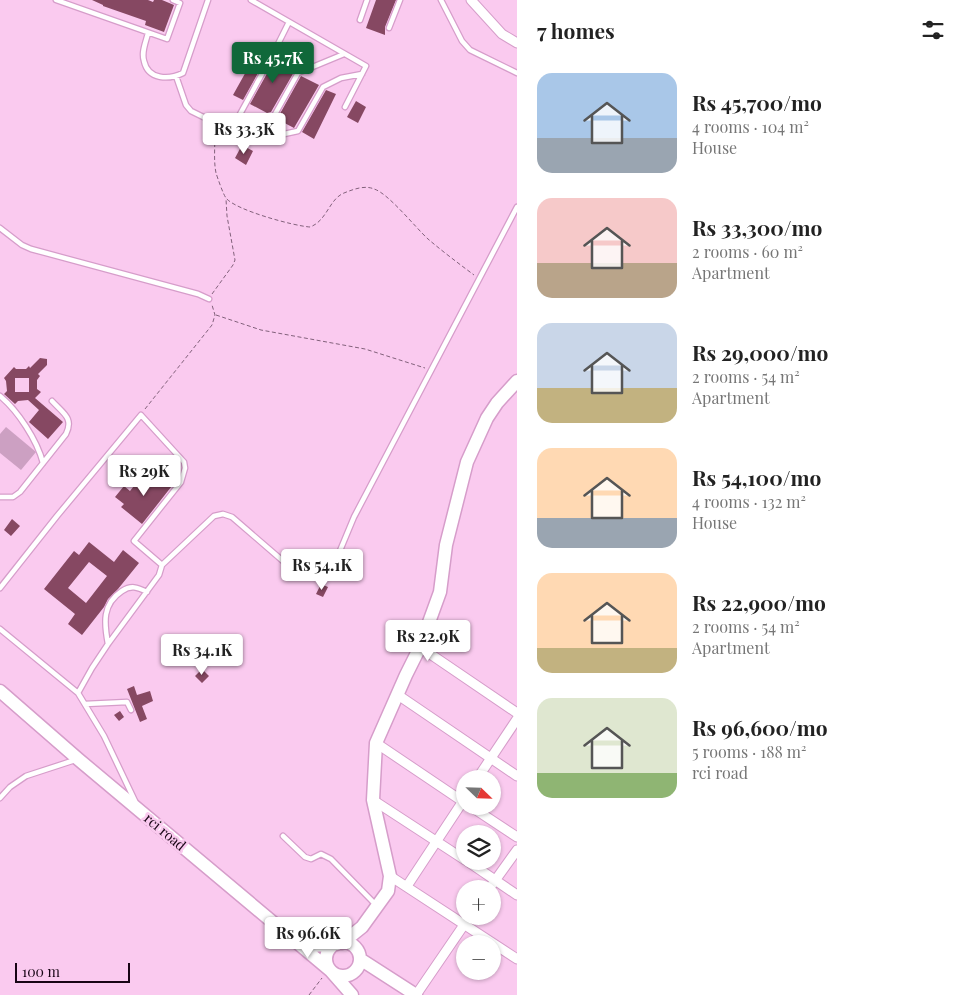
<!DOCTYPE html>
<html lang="en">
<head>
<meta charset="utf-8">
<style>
	:root { --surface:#fff; --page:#f6f6f6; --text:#222; --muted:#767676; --accent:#10683a }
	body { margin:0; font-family:"Playfair Display",serif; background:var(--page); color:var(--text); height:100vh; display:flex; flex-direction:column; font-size:19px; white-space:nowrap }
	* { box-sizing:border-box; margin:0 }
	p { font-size:16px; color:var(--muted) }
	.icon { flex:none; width:28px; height:28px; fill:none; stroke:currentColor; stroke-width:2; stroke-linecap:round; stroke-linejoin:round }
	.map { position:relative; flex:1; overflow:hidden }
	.drawer { display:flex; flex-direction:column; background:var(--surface); width:450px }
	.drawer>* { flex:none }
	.needle { width:32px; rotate:113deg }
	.controls { position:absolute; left:456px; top:770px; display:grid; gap:10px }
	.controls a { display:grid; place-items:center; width:45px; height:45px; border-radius:50%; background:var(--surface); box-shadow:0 1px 4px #0004; font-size:25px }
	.scale { position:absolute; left:15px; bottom:12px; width:115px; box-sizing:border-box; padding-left:5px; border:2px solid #180515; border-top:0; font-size:14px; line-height:18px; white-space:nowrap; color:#180515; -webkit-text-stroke:4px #facaef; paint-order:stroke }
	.price { position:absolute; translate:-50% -42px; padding:0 11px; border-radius:5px; background:#fff; color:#222; font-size:16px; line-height:32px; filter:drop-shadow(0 1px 2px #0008) }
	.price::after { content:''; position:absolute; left:50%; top:30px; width:15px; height:11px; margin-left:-8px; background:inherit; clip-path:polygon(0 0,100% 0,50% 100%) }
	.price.active { background:var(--accent); color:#fff }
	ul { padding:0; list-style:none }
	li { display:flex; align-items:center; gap:15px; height:125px; padding:0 20px }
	li span { display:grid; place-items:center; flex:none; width:140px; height:100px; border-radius:15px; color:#555 }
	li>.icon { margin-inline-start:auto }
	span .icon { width:60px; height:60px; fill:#fffc; stroke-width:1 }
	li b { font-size:21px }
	h2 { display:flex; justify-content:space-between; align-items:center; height:60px; padding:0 20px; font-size:21px }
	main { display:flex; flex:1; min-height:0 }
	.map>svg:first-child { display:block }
</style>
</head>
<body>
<main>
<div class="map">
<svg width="517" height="995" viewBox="0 0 517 995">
	<rect width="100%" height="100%" fill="#facaef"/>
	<path fill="#cca0c2" d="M6 427 36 452 21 470 0 453V434Z"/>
	<path fill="#864862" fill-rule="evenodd" d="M92 0H148L153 2 154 0H162L174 5 164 32 145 25 146 21 103 6V5Z
		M376 0H396L385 27V35L366 28Z
		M262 43 272 48 243 100 233 95Z
		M279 52 293 59 288 69 294 72 271 112 267 113 250 104Z
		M301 76 319 85 294 128 277 119Z
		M326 90 336 94 314 139 302 132Z
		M356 101 366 107 358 123 347 117Z
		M242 145 253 151 246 165 235 158Z
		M40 358 47 359V365L38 374 40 376 37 380V389L41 392 35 398 63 422 48 439 29 422 39 410 28 400 18 401 15 404 4 394 7 391 6 381 4 378 14 367 16 369H26L29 366 30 368ZM15 378H29V392H15Z
		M145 472 163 485 169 478 175 482 142 524 121 507 124 504 115 497 124 486 130 491Z
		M12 519 20 526 11 536 4 530Z
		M89 542 114 562 123 550 139 563 118 589 108 599 104 607 82 635 68 624 75 614 44 589 74 551 79 555ZM89 562 107 576 86 603 68 588Z
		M321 584 328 587 323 597 316 594Z
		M202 669 209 676 202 683 195 676Z
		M134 686 137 695 150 691 153 701 142 706 147 719 140 722 127 689Z
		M120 711 124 717 119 721 114 715Z"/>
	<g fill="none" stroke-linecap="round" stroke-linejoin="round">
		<g stroke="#d69dca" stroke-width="7">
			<path id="lane" d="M56 0 167 39 180 3 173 0
				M251 0 366 66 345 107
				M441 0 462 41 470 50 517 73
				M360 20 367 0
				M389 28 400 0
				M148 33C146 42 141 52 144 61 148 80 169 80 183 73L208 0
				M176 76 186 105 191 111 252 141 298 131 323 87 341 78 362 74
				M223 127 239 116 275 50 289 22
				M230 131 243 124 274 116 298 73 344 54
				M0 228 22 245 31 249 198 294 209 299
				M0 396C18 411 37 440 43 463
				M0 497H13L20 492 66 434C74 418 63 413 52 401
				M0 588 57 516 141 415 184 462 185 468 181 482 134 541 162 565
				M0 629 78 693
				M108 644C104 623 102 604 122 591 131 585 137 587 147 592
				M85 704 127 702 131 710
				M0 798 10 787 26 776 75 760
				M135 801 104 736 78 693 92 668 108 644 159 575 162 565 214 516 223 514 232 517 298 574 307 576 322 575 330 571 334 565 354 517 517 207
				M283 836 305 857 311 859 321 854 331 859 376 905"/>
		</g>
		<g stroke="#d69dca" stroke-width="11">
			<path id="street" d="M471 0 502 34 517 43
				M420 647 517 713
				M398 695 517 776
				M376 743 465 803
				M477 779 517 719
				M373 800 465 860
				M470 806 517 837
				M467 861 517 895
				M390 876 517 959
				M407 886 465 798
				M489 889 517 850
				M416 995 470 916"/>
		</g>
		<g stroke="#d69dca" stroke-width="15">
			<path id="secondary" d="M0 691 78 759 331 971 352 995
				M298 941 312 946 337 944
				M326 959a17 17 0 1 1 34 0a17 17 0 1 1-34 0Z
				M342 943 362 927 388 891 390 876 373 800 376 743 406 675 420 647 440 592 446 545 467 462 487 418 497 403 517 381
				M360 959 416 995"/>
		</g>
		<path stroke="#82617b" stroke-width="1" stroke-dasharray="4 2.5" stroke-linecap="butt" d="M214 130C216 144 213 158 216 173 218 179 223 194 226 198 235 210 294 226 310 227 327 221 329 199 344 193 354 189 365 185 374 189 388 193 415 227 428 239 442 251 458 263 474 275
			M212 294 233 265 235 260 227 216 226 199
			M216 315 261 330 365 349 425 368
			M145 409 212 325 215 315 212 305
			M309 995 322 978"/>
		<use href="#lane" stroke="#fff" stroke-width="4.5"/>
		<use href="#street" stroke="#fff" stroke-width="9"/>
		<use href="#secondary" stroke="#fff" stroke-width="12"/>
	</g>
	<g text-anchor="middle" stroke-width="5" stroke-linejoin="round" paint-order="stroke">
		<g font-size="14" fill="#180515" stroke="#facaef">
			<text transform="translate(165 832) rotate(40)" y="5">rci road</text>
		</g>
	</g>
</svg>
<div class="controls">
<a><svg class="needle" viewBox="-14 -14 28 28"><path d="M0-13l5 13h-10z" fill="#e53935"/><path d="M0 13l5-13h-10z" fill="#767676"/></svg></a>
<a><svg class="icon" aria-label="layers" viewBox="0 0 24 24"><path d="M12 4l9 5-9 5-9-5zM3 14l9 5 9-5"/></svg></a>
<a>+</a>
<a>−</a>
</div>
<div class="scale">100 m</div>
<b class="price active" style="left:273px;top:84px">Rs 45.7K</b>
<b class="price" style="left:244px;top:155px">Rs 33.3K</b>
<b class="price" style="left:144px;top:497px">Rs 29K</b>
<b class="price" style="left:322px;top:591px">Rs 54.1K</b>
<b class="price" style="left:428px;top:662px">Rs 22.9K</b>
<b class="price" style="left:202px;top:676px">Rs 34.1K</b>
<b class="price" style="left:308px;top:959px">Rs 96.6K</b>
</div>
<section class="drawer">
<h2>7 homes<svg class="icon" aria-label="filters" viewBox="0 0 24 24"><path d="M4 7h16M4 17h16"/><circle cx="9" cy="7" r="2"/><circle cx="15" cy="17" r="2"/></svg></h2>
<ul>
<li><span style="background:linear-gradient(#a9c7e8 65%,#9aa5b1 0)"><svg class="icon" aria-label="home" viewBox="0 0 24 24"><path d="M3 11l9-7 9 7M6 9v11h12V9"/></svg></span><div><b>Rs 45,700/mo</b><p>4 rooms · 104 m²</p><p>House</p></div></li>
<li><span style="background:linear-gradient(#f6c9c9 65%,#b9a48a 0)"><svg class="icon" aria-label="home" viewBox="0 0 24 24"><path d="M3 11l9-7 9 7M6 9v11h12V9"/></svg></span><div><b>Rs 33,300/mo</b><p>2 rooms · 60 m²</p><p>Apartment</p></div></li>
<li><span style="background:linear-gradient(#c9d6e8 65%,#c2b280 0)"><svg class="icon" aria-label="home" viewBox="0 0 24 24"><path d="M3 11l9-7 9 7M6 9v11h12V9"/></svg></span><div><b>Rs 29,000/mo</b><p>2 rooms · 54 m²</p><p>Apartment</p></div></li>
<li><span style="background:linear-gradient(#ffd9b3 70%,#9aa5b1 0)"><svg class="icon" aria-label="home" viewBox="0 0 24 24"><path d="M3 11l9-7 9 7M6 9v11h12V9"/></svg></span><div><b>Rs 54,100/mo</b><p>4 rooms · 132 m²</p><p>House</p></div></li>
<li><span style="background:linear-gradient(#ffd9b3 75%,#c2b280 0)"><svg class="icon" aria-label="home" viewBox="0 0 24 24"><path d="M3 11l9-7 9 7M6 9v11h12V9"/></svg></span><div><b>Rs 22,900/mo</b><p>2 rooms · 54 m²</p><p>Apartment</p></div></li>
<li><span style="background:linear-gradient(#dfe7d0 75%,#8fb573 0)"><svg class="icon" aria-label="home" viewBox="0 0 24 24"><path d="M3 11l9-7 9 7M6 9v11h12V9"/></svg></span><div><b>Rs 96,600/mo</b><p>5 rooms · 188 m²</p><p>rci road</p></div></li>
</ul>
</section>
</main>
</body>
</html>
